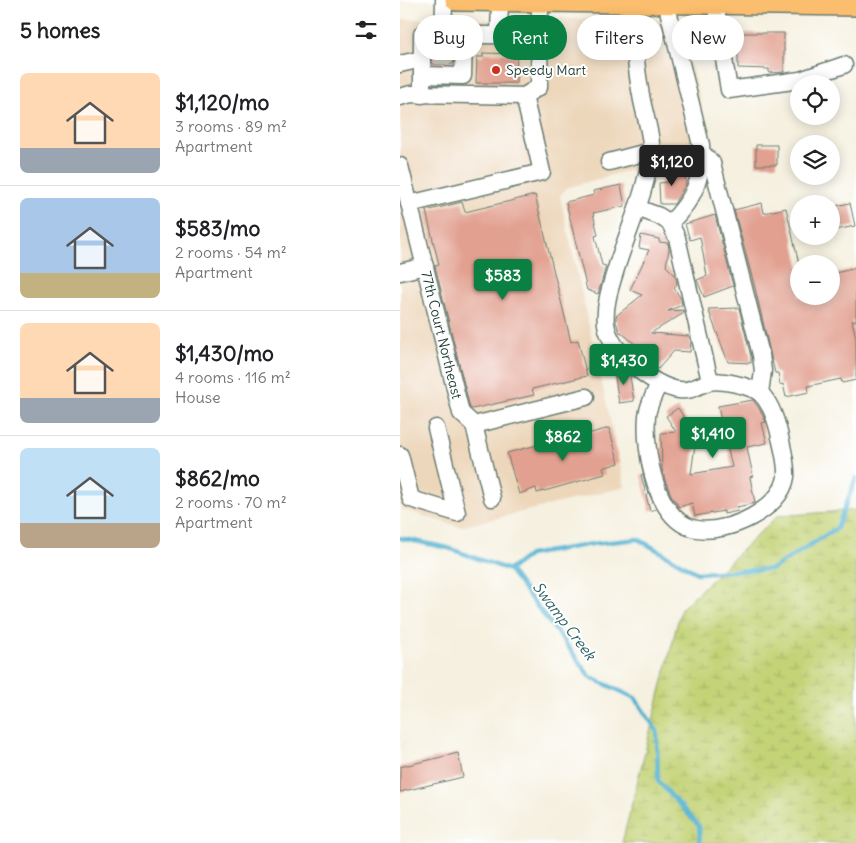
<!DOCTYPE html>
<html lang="en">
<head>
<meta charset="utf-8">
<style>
	:root { --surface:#fff; --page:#f2f2f2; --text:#202124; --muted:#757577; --line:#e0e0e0; --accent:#0b8043 }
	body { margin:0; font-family:Delius,sans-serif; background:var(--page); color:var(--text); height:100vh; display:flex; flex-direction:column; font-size:19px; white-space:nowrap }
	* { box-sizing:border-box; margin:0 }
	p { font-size:16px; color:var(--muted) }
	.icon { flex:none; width:28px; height:28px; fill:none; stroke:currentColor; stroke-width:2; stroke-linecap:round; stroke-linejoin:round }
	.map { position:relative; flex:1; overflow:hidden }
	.sheet { display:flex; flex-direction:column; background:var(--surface); width:400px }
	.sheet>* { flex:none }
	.guide { position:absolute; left:15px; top:15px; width:365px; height:45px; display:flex; gap:10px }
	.buttons { position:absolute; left:390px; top:75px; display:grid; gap:10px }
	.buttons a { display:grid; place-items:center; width:50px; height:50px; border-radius:50%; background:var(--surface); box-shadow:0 2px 12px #0003; font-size:25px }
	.price { position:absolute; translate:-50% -42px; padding:0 11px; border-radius:5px; background:var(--accent); color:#fff; font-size:16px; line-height:32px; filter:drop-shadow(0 1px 2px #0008) }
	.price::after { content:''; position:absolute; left:50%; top:30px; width:15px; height:11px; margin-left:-8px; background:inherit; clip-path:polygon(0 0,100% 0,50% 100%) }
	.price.on { background:#222; color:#fff }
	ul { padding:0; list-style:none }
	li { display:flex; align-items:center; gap:15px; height:125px; padding:0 20px }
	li+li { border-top:1px solid var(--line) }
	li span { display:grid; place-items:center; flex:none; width:140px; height:100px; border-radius:8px; color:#555 }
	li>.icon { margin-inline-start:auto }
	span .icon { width:60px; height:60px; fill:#fffc; stroke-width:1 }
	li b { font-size:21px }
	h2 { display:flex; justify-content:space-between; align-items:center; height:60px; padding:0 20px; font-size:21px }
	.pill { padding:0 18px; border-radius:22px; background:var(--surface); box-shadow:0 2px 12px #0003; font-size:18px; line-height:45px }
	.pill.on { background:var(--accent); color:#fff }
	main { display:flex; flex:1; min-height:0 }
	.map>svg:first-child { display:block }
</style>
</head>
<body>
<main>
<section class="sheet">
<h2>5 homes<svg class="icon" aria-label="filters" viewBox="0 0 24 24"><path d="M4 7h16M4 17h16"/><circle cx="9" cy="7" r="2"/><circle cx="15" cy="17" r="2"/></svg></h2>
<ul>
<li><span style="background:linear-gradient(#ffd9b3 75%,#9aa5b1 0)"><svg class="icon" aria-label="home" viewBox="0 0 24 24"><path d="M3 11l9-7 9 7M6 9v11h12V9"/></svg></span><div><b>$1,120/mo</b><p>3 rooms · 89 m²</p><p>Apartment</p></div></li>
<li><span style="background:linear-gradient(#a9c7e8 75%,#c2b280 0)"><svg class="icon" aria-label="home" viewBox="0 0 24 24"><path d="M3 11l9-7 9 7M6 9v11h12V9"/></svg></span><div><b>$583/mo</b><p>2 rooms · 54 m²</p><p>Apartment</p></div></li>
<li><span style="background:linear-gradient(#ffd9b3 75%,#9aa5b1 0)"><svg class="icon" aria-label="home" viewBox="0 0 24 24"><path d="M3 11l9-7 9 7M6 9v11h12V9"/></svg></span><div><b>$1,430/mo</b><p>4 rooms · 116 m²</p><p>House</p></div></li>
<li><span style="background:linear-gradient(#bfe0f5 75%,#b9a48a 0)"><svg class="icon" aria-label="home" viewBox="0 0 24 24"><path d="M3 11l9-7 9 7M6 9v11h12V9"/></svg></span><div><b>$862/mo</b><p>2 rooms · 70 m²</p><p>Apartment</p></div></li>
</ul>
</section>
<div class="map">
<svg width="456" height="843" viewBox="0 0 456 843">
	<defs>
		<pattern id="wetland-marsh" width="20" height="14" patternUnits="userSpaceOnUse" patternTransform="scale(1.25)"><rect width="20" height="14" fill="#c3d376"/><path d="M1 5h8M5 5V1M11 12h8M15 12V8" fill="none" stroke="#a7b667"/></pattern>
	</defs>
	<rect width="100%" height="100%" fill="#fff"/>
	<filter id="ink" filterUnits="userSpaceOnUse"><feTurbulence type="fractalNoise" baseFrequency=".02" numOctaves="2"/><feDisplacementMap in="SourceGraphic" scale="10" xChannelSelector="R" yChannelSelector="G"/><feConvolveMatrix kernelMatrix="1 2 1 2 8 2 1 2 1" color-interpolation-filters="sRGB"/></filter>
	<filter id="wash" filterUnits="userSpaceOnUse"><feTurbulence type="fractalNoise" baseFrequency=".0096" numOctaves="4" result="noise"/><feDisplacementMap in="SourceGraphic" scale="20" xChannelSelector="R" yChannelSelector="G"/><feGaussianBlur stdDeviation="1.12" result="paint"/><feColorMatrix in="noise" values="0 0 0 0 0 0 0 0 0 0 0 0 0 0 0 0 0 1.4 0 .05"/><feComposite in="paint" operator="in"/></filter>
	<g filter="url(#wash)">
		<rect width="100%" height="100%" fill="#f5f0df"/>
		<path fill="#edd7bb" d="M127 18 280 20 311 147 166 188 160 196 225 487 60 527 0 509V19L111 20Z"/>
		<path fill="url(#wetland-marsh)" stroke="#718855" d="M456 510V843H222L281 609 377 516Z"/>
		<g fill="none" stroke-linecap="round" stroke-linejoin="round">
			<path stroke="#52b2d1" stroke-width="4.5" d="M0 538 48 548 109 570 161 637 190 677 235 698 257 731 258 781 299 826 300 843
				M109 570 129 555 192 544 238 539 297 573 372 569 437 528 456 478"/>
		</g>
		<g id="blocks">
			<path fill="#e2a090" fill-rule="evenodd" d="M338 33H384V72L369 73V69L338 68Z
				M32 48 37 56 43 58 51 54 54 48 53 64H32Z
				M83 53 117 54 116 83H76L77 57H83Z
				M356 145H377V165H356Z
				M268 171H285L286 184 274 204H260L259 183 268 182Z
				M221 185 225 206 193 213 198 235 195 236 202 265 206 266 198 294 187 290 166 202 194 195 193 191Z
				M135 195 171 342 178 340 187 376 132 389 134 395 72 409 70 408 35 266 39 265 26 211 62 202 65 212Z
				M362 203 364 213 386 208 399 264V296H431V274L456 268V321H452L456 338V380L442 383 441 379 408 386 409 392 386 397 383 384 380 385 378 373H375L355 288 334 210Z
				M450 203 455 226 431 231V207Z
				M315 215 333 286 304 297 297 280 307 276 300 237 290 240 285 224Z
				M241 235 259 239V242L268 243 269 249 266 266 275 275 277 284 274 288 281 299 282 305 268 311 283 310 284 313 251 333 289 336 291 341 290 352 274 351 258 369 242 356 245 353 221 332 220 333 216 322V316L242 295 230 290 249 250 239 248Z
				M339 308 351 357V363L328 362 308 309Z
				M223 369 230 376 234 401 219 403 214 371Z
				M353 400 359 408 366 422 362 423 367 443 347 447 353 476 350 477 355 503 337 507 338 511 324 514V511L295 516 292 503 279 507 271 495 265 480 262 469 261 433 276 432 266 416 278 408 291 428 321 421 318 406ZM325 437 332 467 291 474 295 445Z
				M209 428 219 463 203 468 205 474 137 493 136 488 119 494 107 453 141 444 142 447Z
				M243 474 246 487 256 509 250 511 241 475Z
				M58 753 63 777 0 792V767Z"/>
		</g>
	</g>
	<g filter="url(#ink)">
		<use href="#blocks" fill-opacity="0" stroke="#6a7c70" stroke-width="1"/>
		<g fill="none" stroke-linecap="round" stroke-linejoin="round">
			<path stroke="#caccbd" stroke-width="16" stroke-dasharray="16 8" stroke-linecap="butt" d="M43 64V48"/>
			<g stroke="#6a7c70" stroke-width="19">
				<g id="minor">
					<path d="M230 2C234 33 235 65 241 95 243 110 253 138 251 152 246 194 227 232 215 272 210 288 204 307 206 324 210 352 252 386 279 390 291 392 298 385 309 382 319 379 351 386 360 393 371 403 377 423 380 437 383 450 387 464 386 477 381 510 327 534 297 529 256 523 244 451 247 416 248 405 255 393 259 383"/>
					<path d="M266 2 301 145C303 179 294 199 270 223"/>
					<path d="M315 3 329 90 400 80 444 65"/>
					<path d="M99 35 100 0"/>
					<path d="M43 48 44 0"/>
					<path d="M0 64 22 59"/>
					<path d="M22 75 63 76 64 35"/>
					<path d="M22 95V34L139 36"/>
					<path d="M0 97 11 94 124 96 139 87 140 1"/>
					<path d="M301 152 312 163 361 355 363 371 360 393"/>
					<path d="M209 162 251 151"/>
					<path id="s1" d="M0 166 61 413 74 425 92 498"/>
					<path d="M9 204 142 172 124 96"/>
					<path d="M237 208 259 216 270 223 277 238 310 381"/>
					<path d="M0 272 25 266"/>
					<path d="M74 425 186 397"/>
					<path d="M0 455 11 499 57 513 36 428"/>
				</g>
			</g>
			<g stroke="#6a7c70" stroke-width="24">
				<path id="major" d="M56 0 456 5"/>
			</g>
			<use href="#minor" stroke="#fff" stroke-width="16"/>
			<use href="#major" stroke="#fbbe6e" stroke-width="21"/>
		</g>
	</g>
	<circle fill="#c8321e" stroke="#fff" stroke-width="2" cx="96" cy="70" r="5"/>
	<g text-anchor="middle" stroke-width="4" stroke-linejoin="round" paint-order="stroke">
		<g font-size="14" fill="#1f3d34" stroke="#fff" text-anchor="start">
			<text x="106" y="75">Speedy Mart</text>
		</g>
		<g font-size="14" fill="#1f3d34" stroke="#fff">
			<text dy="5" stroke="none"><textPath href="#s1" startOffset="174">77th Court Northeast</textPath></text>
		</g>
		<g font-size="15" font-style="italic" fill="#2e6063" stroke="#fff">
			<text transform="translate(164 621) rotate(53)" y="5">Swamp Creek</text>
		</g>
	</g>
</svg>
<div class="buttons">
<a><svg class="icon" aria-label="locate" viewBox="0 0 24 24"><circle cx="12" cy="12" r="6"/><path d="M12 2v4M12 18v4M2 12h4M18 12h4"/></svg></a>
<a><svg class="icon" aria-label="layers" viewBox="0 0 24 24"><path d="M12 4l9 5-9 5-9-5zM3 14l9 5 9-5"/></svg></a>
<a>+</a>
<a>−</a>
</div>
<b class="price on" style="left:272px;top:187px">$1,120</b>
<b class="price" style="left:103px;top:301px">$583</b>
<b class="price" style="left:224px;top:386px">$1,430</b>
<b class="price" style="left:313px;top:459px">$1,410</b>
<b class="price" style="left:163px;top:462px">$862</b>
<div class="guide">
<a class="pill">Buy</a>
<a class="pill on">Rent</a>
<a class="pill">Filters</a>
<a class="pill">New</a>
</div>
</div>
</main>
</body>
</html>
